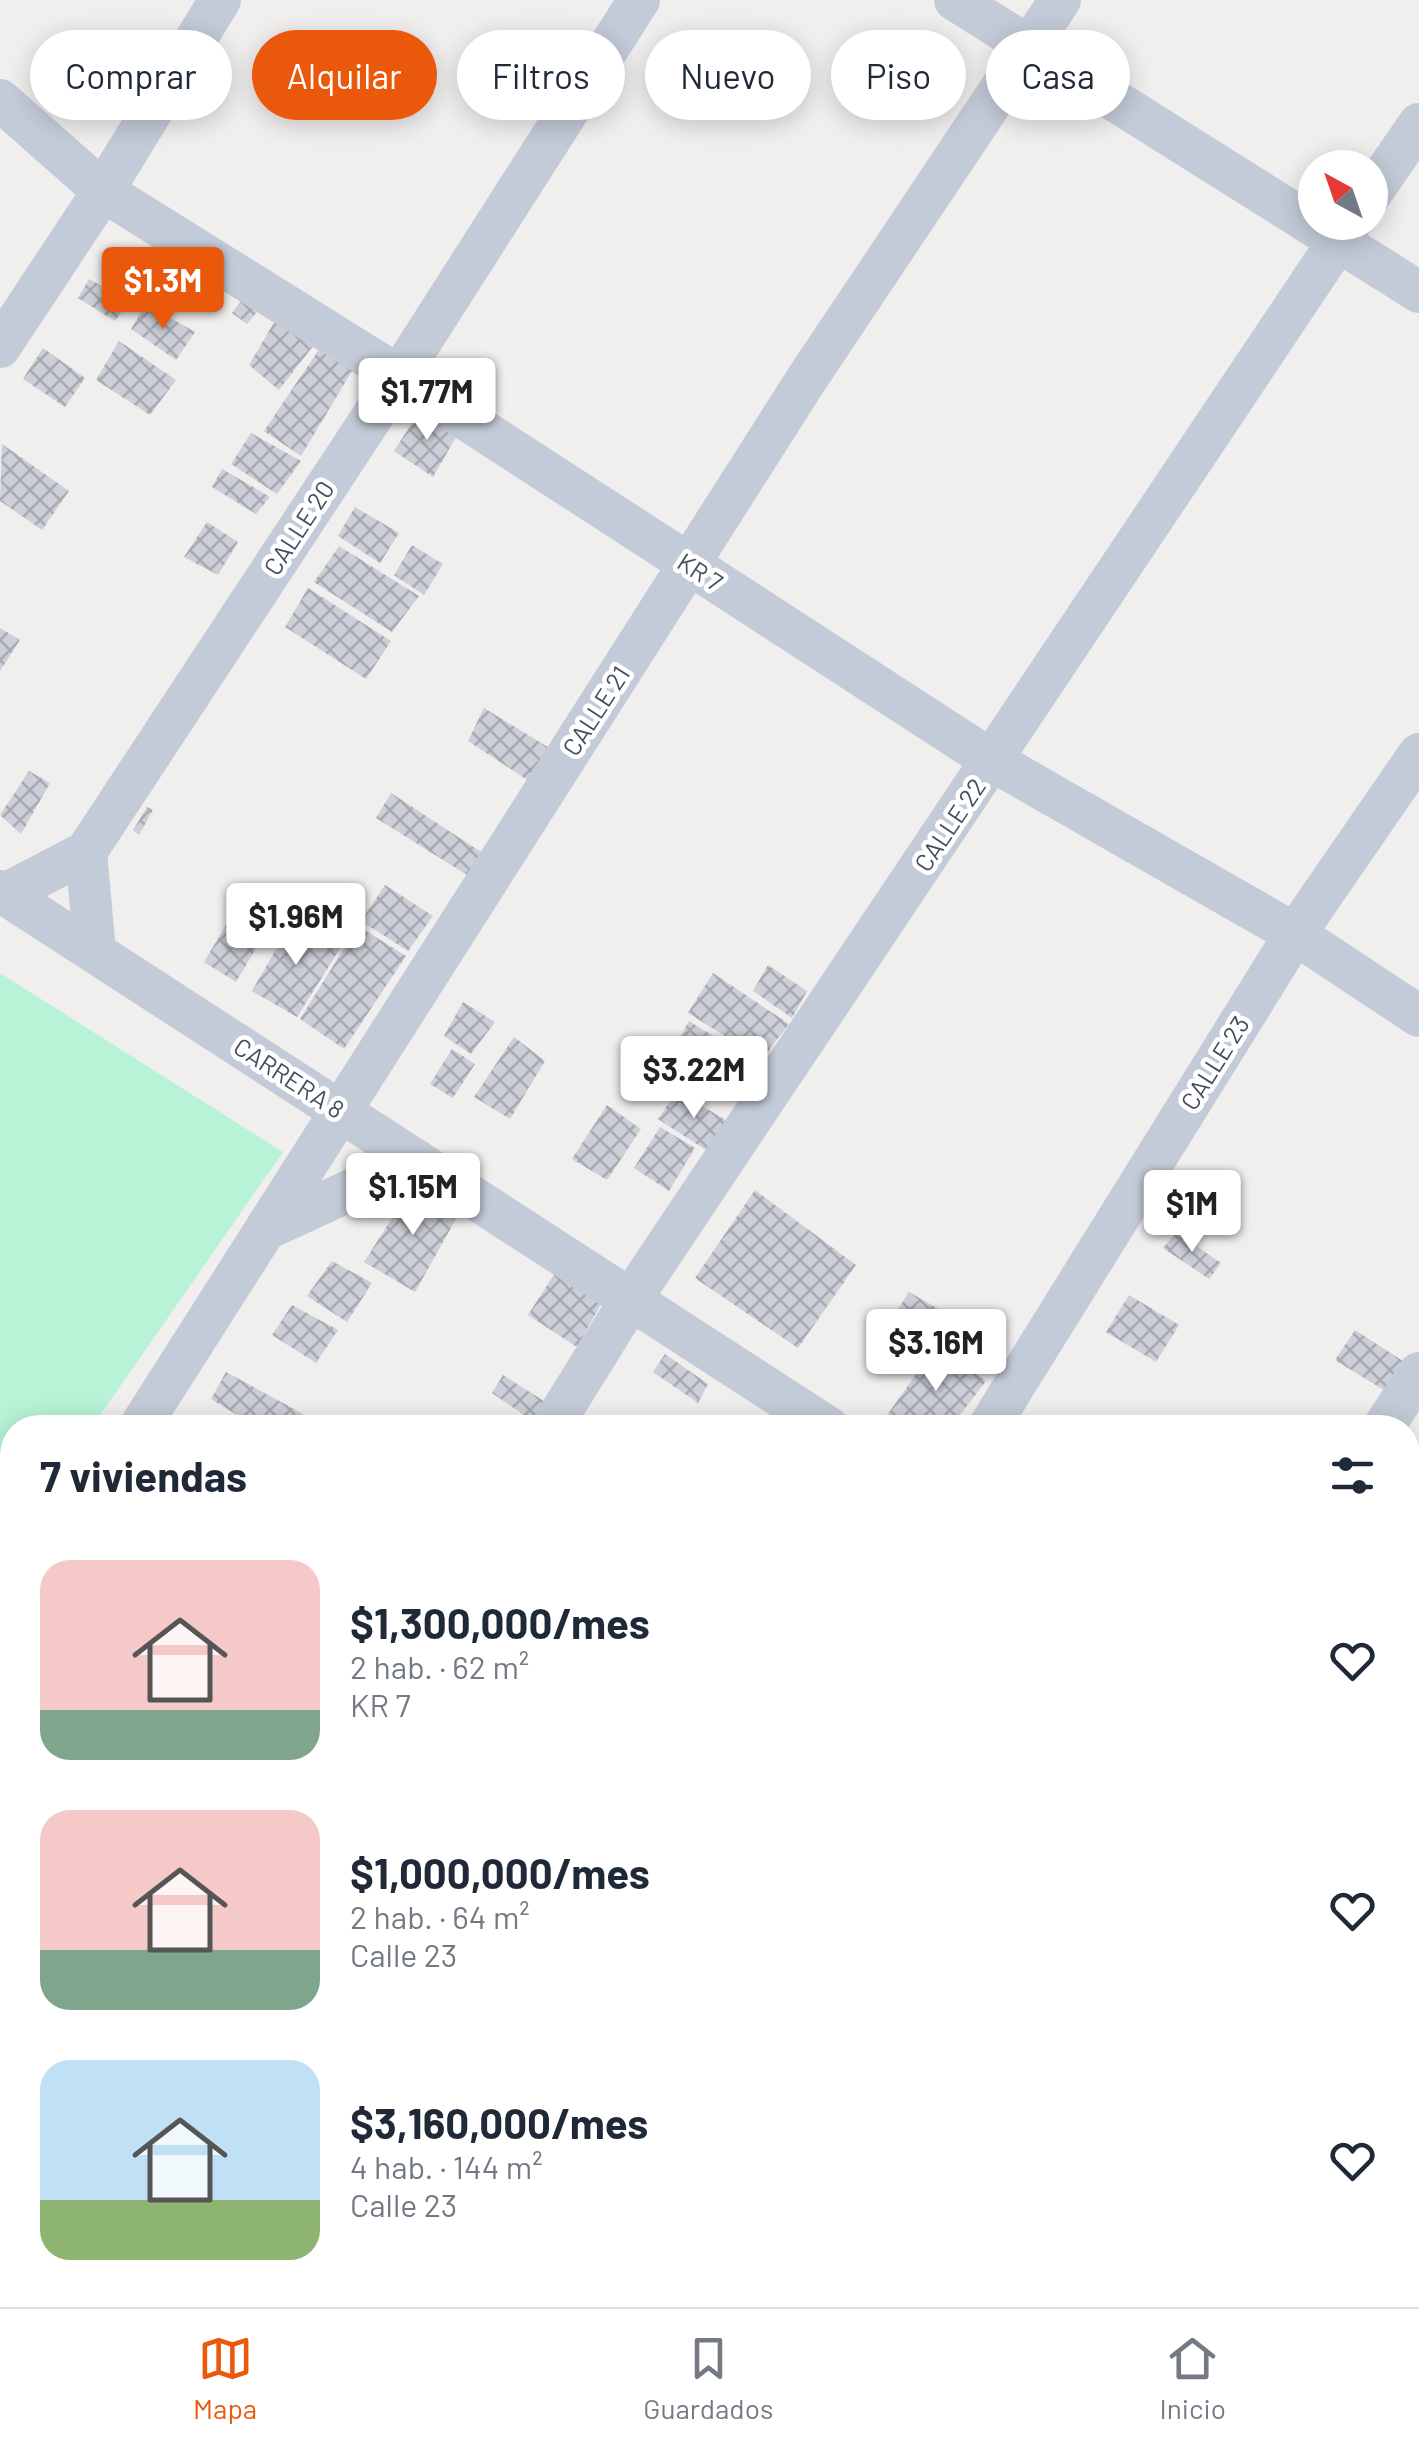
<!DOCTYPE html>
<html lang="es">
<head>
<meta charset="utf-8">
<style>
	:root { --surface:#fff; --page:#f2f2f3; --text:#1f2937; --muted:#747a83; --line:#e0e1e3; --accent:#ea580c }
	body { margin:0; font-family:Barlow,sans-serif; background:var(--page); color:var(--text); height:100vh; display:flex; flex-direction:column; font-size:38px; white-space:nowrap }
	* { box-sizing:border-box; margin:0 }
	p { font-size:32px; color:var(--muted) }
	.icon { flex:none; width:55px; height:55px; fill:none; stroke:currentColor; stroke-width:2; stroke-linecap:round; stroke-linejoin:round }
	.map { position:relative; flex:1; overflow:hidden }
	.sheet { position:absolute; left:0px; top:1415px; width:1420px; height:892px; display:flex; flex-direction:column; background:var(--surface); border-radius:40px 40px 0 0; box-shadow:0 5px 25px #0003 }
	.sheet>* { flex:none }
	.banner { position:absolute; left:30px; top:30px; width:1360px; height:90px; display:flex; gap:20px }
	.needle { width:65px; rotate:320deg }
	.fabs { position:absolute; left:1298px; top:150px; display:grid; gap:20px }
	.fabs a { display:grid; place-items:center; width:90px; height:90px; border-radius:50%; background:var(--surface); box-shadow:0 5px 25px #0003; font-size:50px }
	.price { position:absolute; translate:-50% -85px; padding:0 22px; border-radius:10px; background:#fff; color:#222; font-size:32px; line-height:65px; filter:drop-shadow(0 2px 5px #0008) }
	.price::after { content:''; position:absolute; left:50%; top:60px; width:30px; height:22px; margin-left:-15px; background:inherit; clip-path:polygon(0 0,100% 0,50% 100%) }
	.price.selected { background:var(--accent); color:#fff }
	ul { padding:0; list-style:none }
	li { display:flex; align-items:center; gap:30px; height:250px; padding:0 40px }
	li span { display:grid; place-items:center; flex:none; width:280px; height:200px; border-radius:30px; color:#555 }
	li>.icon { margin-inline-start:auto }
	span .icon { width:120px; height:120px; fill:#fffc; stroke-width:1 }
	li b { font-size:42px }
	h2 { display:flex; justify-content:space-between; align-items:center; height:120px; padding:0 40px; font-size:42px }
	.pill { padding:0 35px; border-radius:45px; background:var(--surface); box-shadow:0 5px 25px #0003; font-size:35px; line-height:90px }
	.pill.selected { background:var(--accent); color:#fff }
	.tab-bar { display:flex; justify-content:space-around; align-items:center; height:140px; border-top:2px solid var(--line); background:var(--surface); font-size:28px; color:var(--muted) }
	.tab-bar a { display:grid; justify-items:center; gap:5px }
	.tab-bar .selected { color:var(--accent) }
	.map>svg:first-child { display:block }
</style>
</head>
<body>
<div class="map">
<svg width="1419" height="2307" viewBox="0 0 1419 2307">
	<defs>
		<pattern id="building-cross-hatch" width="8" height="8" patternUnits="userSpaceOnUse" patternTransform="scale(2.5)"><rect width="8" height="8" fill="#cccfd7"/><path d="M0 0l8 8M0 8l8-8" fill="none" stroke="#a7aab2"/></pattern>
	</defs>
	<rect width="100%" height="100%" fill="#f1eeee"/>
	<path fill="#b8f3d8" d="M0 973 283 1152 92 1427 12 1428V1517L0 1509Z"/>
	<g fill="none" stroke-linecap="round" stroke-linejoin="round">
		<path stroke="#80cbf5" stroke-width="11" d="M1408 1507 1419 1503
			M863 2299 866 2295"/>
	</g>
	<path fill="url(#building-cross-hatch)" d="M125 269 145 280 115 321 78 298 89 279 110 290Z
		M245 295 263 305 247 324 232 313Z
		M146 304 195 332 176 360 131 329Z
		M279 314 317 341 279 390 249 365Z
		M119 341 176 380 150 415 96 380Z
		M324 342 355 366 301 456 264 431Z
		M43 348 85 378 65 407 23 379Z
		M421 409 459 432 433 477 394 451Z
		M251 433 301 461 277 494 231 464Z
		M2 444 69 491 42 530 0 501Z
		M222 469 270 497 256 514 212 487Z
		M355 507 399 533 380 563 338 536Z
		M207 522 238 542 218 575 184 557Z
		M412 545 443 564 424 595 394 575Z
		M339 546 419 596 392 632 314 582Z
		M308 588 391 641 366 679 285 627Z
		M0 628 20 640 0 671Z
		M484 708 556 752 535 785 468 741Z
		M29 771 50 783 21 834 0 815Z
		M391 793 484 854 467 875 376 818Z
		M147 807 153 810 139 835 133 830Z
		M385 885 433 916 408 951 361 921Z
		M232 915 264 935 236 982 204 962Z
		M293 920 341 947 297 1017 252 991Z
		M358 926 406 956 344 1049 300 1019Z
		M768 965 807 991 792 1018 753 991Z
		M713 973 789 1024 762 1059 688 1013Z
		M463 1002 495 1022 471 1054 444 1036Z
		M689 1021 759 1064 733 1102 667 1061Z
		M514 1037 545 1061 510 1119 474 1097Z
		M452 1049 475 1064 453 1098 430 1084Z
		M677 1091 729 1122 709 1152 658 1119Z
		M607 1105 641 1129 607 1180 572 1159Z
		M660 1127 695 1148 669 1191 634 1168Z
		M414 1184 461 1210 415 1292 364 1262Z
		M755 1190 856 1265 798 1348 695 1278Z
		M1176 1232 1221 1263 1209 1279 1163 1248Z
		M332 1261 372 1283 347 1322 307 1296Z
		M555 1273 601 1304 577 1347 528 1315Z
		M909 1292 949 1315 910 1368 875 1345Z
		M1129 1295 1179 1325 1156 1362 1106 1332Z
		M292 1305 338 1330 316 1363 272 1335Z
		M956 1316 1005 1345 990 1369 943 1336Z
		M1355 1330 1406 1363 1387 1392 1335 1360Z
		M936 1346 986 1381 950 1428H898L885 1418Z
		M665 1354 708 1384 698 1403 653 1372Z
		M226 1372 303 1414 294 1428H258L211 1399Z
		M503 1375 547 1403 534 1422 492 1393Z
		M12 1687V1720L0 1712V1706Z
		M5 1811 12 1816V1855L0 1848V1819Z
		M1419 1853V1889L1408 1877V1869Z
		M10 1954 12 1956V1982L0 1975V1969Z
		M0 2204 12 2211V2220L0 2237Z
		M924 2295H941L956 2300 952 2307H916Z
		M1006 2295H1013L1026 2307H998Z
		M1192 2295H1248L1237 2307H1206Z"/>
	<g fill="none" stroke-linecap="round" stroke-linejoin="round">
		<path stroke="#c3cbd8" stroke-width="42" d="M955 0 1419 292
			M0 100 103 191 399 376 993 761 1295 934 1419 1016
			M1370 195 1419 124
			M0 347 103 191 220 0
			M0 891 829 1428
			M5 894 86 852
			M95 952 86 852 399 376 639 0
			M269 1228 416 1160
			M139 1428 806 380 1060 0
			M551 1428 631 1299 1351 222
			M988 1428 1295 934 1419 754
			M1383 1428 1419 1373
			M0 1642 12 1622
			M0 1773 12 1780
			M1408 1806 1419 1814
			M1408 2106 1419 2088
			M819 2295 837 2307
			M0 2304 12 2284
			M413 2307 421 2295
			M892 2307 899 2295
			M1272 2307 1280 2295"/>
	</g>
	<g text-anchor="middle" stroke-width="9" stroke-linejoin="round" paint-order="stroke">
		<g font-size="25" fill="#444e5e" stroke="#fff">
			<text transform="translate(299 528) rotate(-57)" y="9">CALLE 20</text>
			<text transform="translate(700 572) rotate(33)" y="9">KR 7</text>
			<text transform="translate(596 711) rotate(-57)" y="9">CALLE 21</text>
			<text transform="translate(950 825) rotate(-56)" y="9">CALLE 22</text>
			<text transform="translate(1215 1063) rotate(-58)" y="9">CALLE 23</text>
			<text transform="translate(289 1078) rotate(33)" y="9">CARRERA 8</text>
		</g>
	</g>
</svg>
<div class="fabs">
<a><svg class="needle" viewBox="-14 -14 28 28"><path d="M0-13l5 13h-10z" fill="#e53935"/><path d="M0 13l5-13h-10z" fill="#747a83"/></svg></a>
</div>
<b class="price selected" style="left:163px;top:332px">$1.3M</b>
<b class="price" style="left:427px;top:443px">$1.77M</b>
<b class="price" style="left:296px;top:968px">$1.96M</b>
<b class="price" style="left:694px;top:1121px">$3.22M</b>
<b class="price" style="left:413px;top:1238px">$1.15M</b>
<b class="price" style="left:1192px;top:1255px">$1M</b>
<b class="price" style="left:936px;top:1394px">$3.16M</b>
<div class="banner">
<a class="pill">Comprar</a>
<a class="pill selected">Alquilar</a>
<a class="pill">Filtros</a>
<a class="pill">Nuevo</a>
<a class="pill">Piso</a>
<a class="pill">Casa</a>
</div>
<section class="sheet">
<h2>7 viviendas<svg class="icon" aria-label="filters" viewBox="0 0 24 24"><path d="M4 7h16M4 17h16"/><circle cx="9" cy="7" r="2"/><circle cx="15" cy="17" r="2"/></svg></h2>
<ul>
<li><span style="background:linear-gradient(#f6c9c9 75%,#7fa58c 0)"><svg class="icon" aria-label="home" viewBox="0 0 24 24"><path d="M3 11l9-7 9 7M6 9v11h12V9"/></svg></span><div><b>$1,300,000/mes</b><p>2 hab. · 62 m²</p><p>KR 7</p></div><svg class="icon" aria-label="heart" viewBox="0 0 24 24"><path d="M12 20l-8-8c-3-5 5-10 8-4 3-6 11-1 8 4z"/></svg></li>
<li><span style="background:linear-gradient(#f6c9c9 70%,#7fa58c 0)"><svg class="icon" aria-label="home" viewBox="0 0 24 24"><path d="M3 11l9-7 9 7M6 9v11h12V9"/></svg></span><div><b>$1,000,000/mes</b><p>2 hab. · 64 m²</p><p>Calle 23</p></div><svg class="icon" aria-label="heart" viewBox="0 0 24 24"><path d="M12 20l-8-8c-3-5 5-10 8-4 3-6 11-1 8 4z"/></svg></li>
<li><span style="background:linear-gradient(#bfe0f5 70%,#8fb573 0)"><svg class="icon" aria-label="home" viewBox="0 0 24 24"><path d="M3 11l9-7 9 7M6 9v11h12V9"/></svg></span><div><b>$3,160,000/mes</b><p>4 hab. · 144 m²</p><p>Calle 23</p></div><svg class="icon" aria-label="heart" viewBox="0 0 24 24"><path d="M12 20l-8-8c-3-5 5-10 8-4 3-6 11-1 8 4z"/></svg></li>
</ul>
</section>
</div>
<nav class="tab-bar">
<a class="selected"><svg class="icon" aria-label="map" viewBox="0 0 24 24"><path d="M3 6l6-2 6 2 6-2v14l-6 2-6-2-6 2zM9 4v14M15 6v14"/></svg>Mapa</a>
<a><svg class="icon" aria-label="saved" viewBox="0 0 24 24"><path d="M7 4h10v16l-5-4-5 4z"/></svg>Guardados</a>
<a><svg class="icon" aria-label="home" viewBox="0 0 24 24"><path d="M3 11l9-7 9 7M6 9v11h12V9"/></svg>Inicio</a>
</nav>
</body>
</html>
